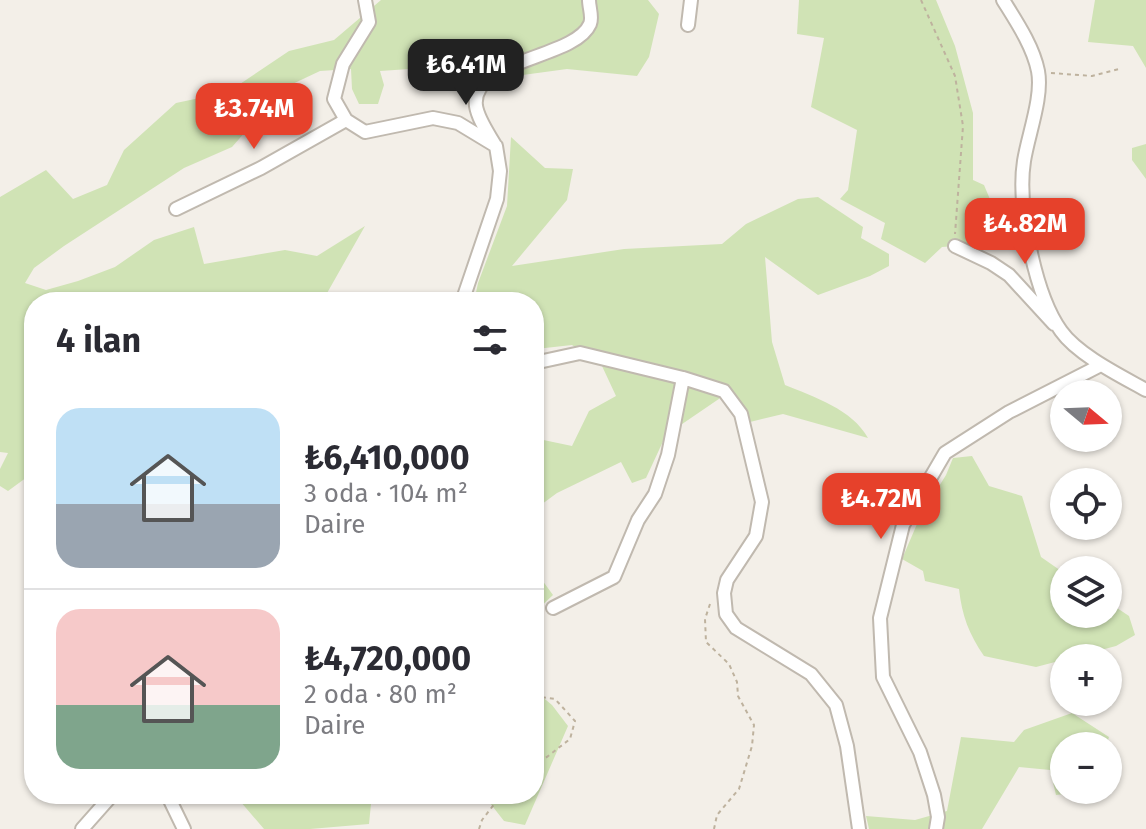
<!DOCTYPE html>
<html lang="tr">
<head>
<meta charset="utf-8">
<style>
	:root { --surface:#fff; --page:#f2f2f3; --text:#2b2b33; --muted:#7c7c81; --line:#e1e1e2; --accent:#e6412b }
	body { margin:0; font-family:"Fira Sans",sans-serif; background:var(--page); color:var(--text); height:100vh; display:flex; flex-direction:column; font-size:30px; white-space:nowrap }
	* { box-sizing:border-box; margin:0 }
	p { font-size:26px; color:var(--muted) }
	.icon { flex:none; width:44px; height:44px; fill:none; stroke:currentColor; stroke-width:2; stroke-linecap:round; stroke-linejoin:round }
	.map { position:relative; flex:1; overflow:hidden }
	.details { position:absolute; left:24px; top:292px; width:520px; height:512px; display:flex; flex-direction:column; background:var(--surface); border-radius:32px; box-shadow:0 2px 6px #0004 }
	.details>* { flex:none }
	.needle { width:52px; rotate:109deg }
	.fabs { position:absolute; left:1050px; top:380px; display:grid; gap:16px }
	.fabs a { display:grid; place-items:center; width:72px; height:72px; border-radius:50%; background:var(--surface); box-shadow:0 2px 6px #0004; font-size:40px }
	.price { position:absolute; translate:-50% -68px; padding:0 18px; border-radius:16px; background:var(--accent); color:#fff; font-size:26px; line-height:52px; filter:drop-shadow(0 2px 4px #0008) }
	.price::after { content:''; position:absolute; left:50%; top:48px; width:24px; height:18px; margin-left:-12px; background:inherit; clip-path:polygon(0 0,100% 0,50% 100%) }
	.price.current { background:#222; color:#fff }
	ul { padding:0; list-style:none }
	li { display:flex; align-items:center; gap:24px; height:200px; padding:0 32px }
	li+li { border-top:2px solid var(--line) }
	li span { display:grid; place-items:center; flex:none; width:224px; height:160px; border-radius:24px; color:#555 }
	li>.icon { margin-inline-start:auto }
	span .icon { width:96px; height:96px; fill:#fffc; stroke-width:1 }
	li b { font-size:34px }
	h2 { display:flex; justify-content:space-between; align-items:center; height:96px; padding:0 32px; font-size:34px }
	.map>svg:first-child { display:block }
</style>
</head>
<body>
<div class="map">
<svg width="1146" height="829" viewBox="0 0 1146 829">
	<rect width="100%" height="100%" fill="#f3efe8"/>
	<path fill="#d0e3b5" d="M381 0H648L659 14 649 57 637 76 567 69 487 80 424 68 380 71 384 85 378 104H359L352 89 351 69 320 71 284 88 232 147 184 168 64 246 34 268 25 283 46 290 78 281 115 267 154 240 194 227 204 264 285 250 317 256 365 226 322 302H34V472L8 491 0 486V469L8 453 0 452V197L46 170 73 199 107 185 124 150 176 103 228 92 289 51 334 40Z
		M799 0H936L955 46 973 113V180L984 185 1008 242 942 247 925 263 881 239 885 223 840 199 848 190 857 130 811 107 824 38 797 34Z
		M1095 0H1146V68L1133 46 1088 42Z
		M511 137 545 168 573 169 567 200 512 266 624 249 722 244 746 224 798 199 818 197 863 227 861 238 889 254V266L870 276 818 295 765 257 772 342 785 385C814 397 852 409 868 438L783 414 750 422 732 390 666 435 646 478 632 483 621 462 557 493 534 510V438L572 446 589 411 616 396 602 366 572 345 536 349 534 346V302H474L478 283 507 206Z
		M1146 144V179L1132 160V148Z
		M972 456 989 486 1022 496 1041 557 1064 573V614H1108V602L1129 616 1135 635 1116 646 1036 667 984 656C969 634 962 616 959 589L925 581 923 571 902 559 920 517 946 475 953 458Z
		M534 569 553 595 534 613Z
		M534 690 552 705 568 726 525 825 504 821 486 798V794H534Z
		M1072 713 1109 737 1106 746H1064V790H1096L1056 795 1050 770 1019 767 982 829H869L866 816 915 820 947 811 961 737 1014 742 1024 730Z
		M234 794H372L369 824 310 829H264Z"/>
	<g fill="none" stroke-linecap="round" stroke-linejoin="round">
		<g stroke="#c0b9af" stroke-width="16">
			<path id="minor" d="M365 0 369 22 343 64 334 99 346 120 365 132 433 118 458 123 496 146 500 171 497 199 462 302
				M1003 0C1016 21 1033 46 1038 71 1043 97 1028 135 1024 161 1017 205 1035 295 1061 331 1078 355 1121 376 1146 390
				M688 25 691 0
				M495 145C488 133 478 119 476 106 470 59 575 59 590 24 593 17 589 8 589 0
				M176 209 261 168 346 120
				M955 246 991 263 1009 275 1054 324
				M534 363 580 353 683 378 724 391 741 414 762 502 756 536 727 580 724 593 726 614 736 628 811 674 836 705 847 746 859 829
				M553 608 614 577 638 520 655 494 668 455 683 378
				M167 794 184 829
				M82 829 113 794
				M936 829 938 817 934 795 920 752 883 677 880 618 903 525 945 453 1009 412 1101 365"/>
		</g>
		<path stroke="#beb29e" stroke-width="2" stroke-dasharray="4 4" stroke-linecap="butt" d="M921 0 955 76 963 126 955 234
			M1051 73 1092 76 1119 69
			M710 604 705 619 706 642 729 664 737 682 738 696 754 725 752 746 739 789 717 815 714 829
			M534 627 543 617
			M534 696 555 699 575 721 570 739 534 767
			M479 829 482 820 502 794"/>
		<use href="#minor" stroke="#fff" stroke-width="12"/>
	</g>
</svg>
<div class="fabs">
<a><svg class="needle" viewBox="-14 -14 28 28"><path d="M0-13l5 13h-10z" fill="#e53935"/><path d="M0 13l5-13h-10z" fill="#7c7c81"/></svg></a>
<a><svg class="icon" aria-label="locate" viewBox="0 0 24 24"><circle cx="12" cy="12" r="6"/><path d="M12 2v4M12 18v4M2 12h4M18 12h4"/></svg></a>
<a><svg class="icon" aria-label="layers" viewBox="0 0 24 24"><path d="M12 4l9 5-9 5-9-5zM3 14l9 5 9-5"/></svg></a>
<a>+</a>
<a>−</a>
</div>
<b class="price current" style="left:466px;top:107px">₺6.41M</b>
<b class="price" style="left:254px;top:151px">₺3.74M</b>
<b class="price" style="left:1025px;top:266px">₺4.82M</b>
<b class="price" style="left:881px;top:541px">₺4.72M</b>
<section class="details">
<h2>4 ilan<svg class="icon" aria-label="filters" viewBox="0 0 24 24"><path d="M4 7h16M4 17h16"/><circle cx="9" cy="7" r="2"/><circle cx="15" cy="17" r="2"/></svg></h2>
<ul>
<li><span style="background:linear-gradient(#bfe0f5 60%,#9aa5b1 0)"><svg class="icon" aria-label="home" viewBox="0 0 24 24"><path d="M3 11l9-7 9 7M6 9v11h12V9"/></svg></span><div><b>₺6,410,000</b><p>3 oda · 104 m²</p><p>Daire</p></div></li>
<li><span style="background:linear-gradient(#f6c9c9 60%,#7fa58c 0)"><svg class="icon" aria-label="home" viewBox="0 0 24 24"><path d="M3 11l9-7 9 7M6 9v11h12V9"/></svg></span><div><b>₺4,720,000</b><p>2 oda · 80 m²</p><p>Daire</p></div></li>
</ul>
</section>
</div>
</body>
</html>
